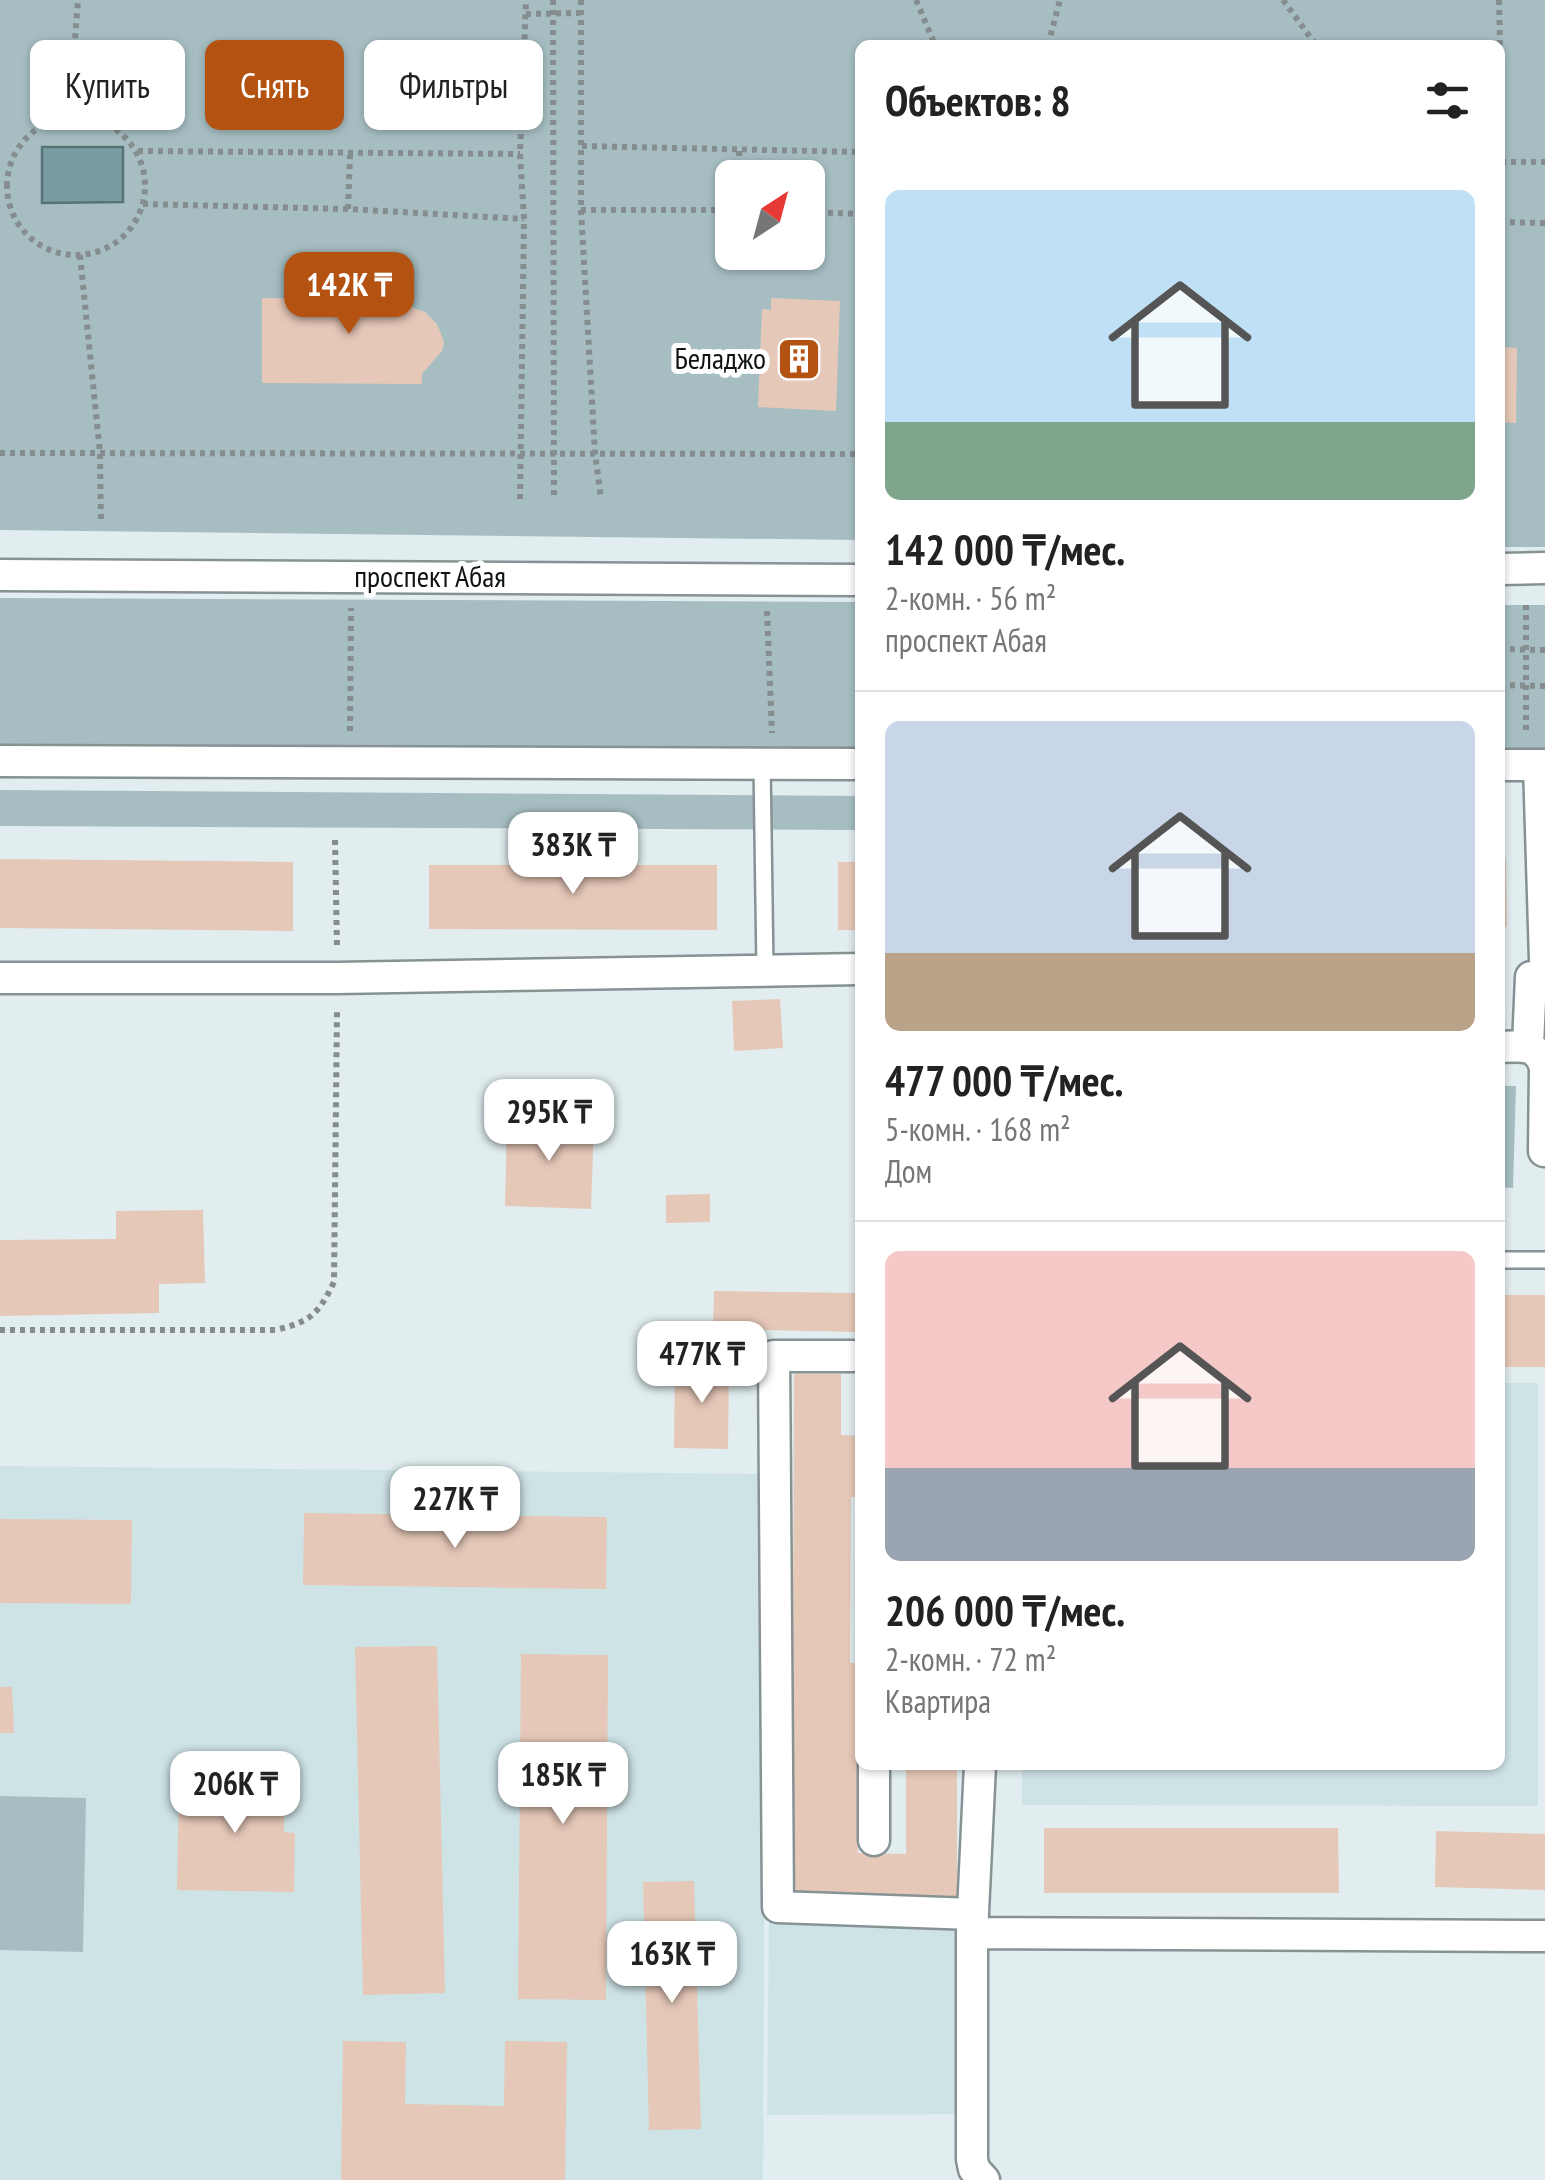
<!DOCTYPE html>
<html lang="ru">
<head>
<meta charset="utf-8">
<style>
	:root { --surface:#fff; --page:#f2f2f2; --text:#222; --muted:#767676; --line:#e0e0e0; --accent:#b45311 }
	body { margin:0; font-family:"PT Sans Narrow",sans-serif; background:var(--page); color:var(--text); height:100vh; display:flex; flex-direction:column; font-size:38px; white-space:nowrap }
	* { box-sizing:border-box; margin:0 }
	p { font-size:32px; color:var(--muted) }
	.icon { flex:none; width:55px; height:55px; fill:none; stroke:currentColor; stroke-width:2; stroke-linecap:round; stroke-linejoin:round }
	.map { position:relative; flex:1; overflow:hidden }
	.panel { position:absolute; left:855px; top:40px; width:650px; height:1730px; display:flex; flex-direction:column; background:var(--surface); border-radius:15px; box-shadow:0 2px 8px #0004 }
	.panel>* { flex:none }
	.hud { position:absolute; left:30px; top:40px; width:675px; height:90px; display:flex; gap:20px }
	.needle { width:65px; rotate:36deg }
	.controls { position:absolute; left:715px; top:160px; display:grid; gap:20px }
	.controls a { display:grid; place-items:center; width:110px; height:110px; border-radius:15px; background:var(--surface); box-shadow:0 2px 8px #0004; font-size:50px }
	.price { position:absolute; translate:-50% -85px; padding:0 22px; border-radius:20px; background:#fff; color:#222; font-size:32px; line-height:65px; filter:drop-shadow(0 2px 5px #0008) }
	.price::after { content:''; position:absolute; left:50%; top:60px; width:30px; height:22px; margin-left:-15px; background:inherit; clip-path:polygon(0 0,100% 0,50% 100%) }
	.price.active { background:var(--accent); color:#fff }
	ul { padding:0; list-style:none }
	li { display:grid; align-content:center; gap:20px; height:530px; padding:0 30px }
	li+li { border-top:2px solid var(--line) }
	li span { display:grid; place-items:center; height:310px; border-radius:15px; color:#555 }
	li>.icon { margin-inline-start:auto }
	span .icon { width:180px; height:180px; fill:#fffc; stroke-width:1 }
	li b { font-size:42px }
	h2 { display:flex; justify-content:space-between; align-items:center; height:120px; padding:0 30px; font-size:42px }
	.tag { padding:0 35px; border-radius:15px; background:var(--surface); box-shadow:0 2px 8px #0004; font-size:35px; line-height:90px }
	.tag.active { background:var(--accent); color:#fff }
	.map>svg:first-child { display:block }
</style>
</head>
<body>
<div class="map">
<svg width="1545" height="2180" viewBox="0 0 1545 2180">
	<rect width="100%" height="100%" fill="#e1edef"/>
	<path fill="#cee3e6" d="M1500 1383H1538V1806L1022 1805V1765H1500Z
		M0 1466 766 1474 763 2180H0Z
		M769 1919 963 1921 966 2114 767 2115Z"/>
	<path fill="#a6bec2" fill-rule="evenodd" d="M0 0H1545V547H1500V45H860V540L0 530ZM732 178H808V252H732Z
		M0 598 860 602V764L0 761Z
		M1500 605H1545V767H1500Z
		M0 790 860 796V830L0 826Z
		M1500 1086H1516L1513 1188 1500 1187Z
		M0 1796 86 1798 83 1952 0 1950Z"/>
	<path fill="#789ca2" stroke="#587377" stroke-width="2.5" d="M42 147H123V202L42 203Z"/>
	<path fill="#e6c8b8" d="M334 282 410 283 411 307 425 312 437 324 444 342 442 351 422 374V384L262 383V298L333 299Z
		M771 298 840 301 836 411 758 407 762 309 771 310Z
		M1500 347 1517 348 1516 423 1500 422Z
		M0 859 293 862V931L0 928Z
		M1500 859H1506L1507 927H1500Z
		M838 862H860V930H838Z
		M429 865H717V930L429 929Z
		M780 999 783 1048 734 1051 732 1001Z
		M507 1120 594 1122 591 1209 505 1206Z
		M710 1194V1222L666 1223V1195Z
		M203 1210 205 1283 159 1284V1313L0 1316V1240L116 1239V1211Z
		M714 1291 860 1293V1332L713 1329Z
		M1500 1295H1545V1367H1500Z
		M675 1363H729L728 1449 674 1448Z
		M794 1374H841V1435L860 1436V1497H851L850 1663H860L858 1853 906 1854V1765H957V1906L792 1905Z
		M304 1513 607 1517 606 1589 303 1585Z
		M0 1519 132 1520 131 1604 0 1603Z
		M437 1646 445 1993 363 1995 355 1647Z
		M521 1654 608 1655 606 2000 518 1999Z
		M0 1687H12L14 1733H0Z
		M230 1772 285 1773 284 1832 295 1833 294 1892 177 1890 179 1783H230Z
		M1044 1828H1338L1339 1893H1044Z
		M1436 1831 1545 1834V1890L1435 1887Z
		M694 1881 701 2129 649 2130 643 1882Z
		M343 2041 406 2042 405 2104 504 2106 505 2041 567 2042 565 2180H341Z"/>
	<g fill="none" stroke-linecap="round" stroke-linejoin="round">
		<g stroke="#879294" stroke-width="20">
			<path id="service" d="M762 764 765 970
				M1500 1260H1545"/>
		</g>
		<g stroke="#879294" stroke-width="35">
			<path id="minor" d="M1500 569 1545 568
				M0 575 860 580
				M0 761 860 764
				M1500 765H1545
				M1539 765 1545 960
				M0 978H337L860 969
				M1528 1045 1531 977
				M1500 1047C1522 1046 1537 1043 1545 1067L1544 1151
				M860 1356H774L778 1907 973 1914
				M874 1765V1840
				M980 1765 972 1933V2159L974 2169 984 2180
				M972 1933 1545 1936"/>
		</g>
		<path stroke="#858d8e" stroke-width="6" stroke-dasharray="5 5" stroke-linecap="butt" d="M553 0 554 499
			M581 0V210L595 453 601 499
			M916 0 935 45
			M1283 0 1316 45
			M1499 0 1500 45
			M526 14 580 13
			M1048 45 1060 0
			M1500 50 1501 162
			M7 186a69 69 0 1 1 138 0a69 69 0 1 1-138 0Z
			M69 118 78 0
			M582 146 860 152
			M138 151 520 154
			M739 151 740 178
			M1501 162H1545
			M143 204 348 209 524 219
			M348 209 350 155
			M581 210H732
			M808 212 860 214
			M1500 222 1545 223
			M80 255 100 453 101 524
			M0 453 860 454
			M520 499 524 219 520 154 526 0
			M1526 605V734
			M767 611 772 733
			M1500 649 1545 650
			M1500 685 1545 686
			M350 731 351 608
			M335 840 337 948
			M0 1330H275C310 1322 318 1315 334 1282L337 1011"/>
		<use href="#service" stroke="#fff" stroke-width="15"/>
		<use href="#minor" stroke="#fff" stroke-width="30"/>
	</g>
	<defs>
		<g id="building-square" transform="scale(2.25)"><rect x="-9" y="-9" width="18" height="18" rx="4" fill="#b45311" stroke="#fff"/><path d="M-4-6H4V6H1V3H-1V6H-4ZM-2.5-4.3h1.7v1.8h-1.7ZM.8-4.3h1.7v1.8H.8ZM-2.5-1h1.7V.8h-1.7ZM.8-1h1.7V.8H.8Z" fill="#fff"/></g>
	</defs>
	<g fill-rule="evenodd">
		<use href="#building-square" x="799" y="359"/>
	</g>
	<g text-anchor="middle" stroke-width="10" stroke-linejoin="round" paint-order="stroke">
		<g font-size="30" fill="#0f1313" stroke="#fff" text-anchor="end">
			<text x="766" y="369">Беладжо</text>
		</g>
		<g font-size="30" fill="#0f1313" stroke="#fff">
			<text x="430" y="587">проспект Абая</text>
		</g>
	</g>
</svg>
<div class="controls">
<a><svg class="needle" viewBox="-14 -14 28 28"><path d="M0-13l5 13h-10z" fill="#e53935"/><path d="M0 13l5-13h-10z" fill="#767676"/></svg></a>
</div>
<b class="price active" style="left:349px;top:337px">142K ₸</b>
<b class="price" style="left:573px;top:897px">383K ₸</b>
<b class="price" style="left:549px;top:1164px">295K ₸</b>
<b class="price" style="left:702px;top:1406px">477K ₸</b>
<b class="price" style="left:455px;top:1551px">227K ₸</b>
<b class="price" style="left:563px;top:1827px">185K ₸</b>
<b class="price" style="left:235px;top:1836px">206K ₸</b>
<b class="price" style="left:672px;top:2006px">163K ₸</b>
<div class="hud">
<a class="tag">Купить</a>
<a class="tag active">Снять</a>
<a class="tag">Фильтры</a>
</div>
<section class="panel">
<h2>Объектов: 8<svg class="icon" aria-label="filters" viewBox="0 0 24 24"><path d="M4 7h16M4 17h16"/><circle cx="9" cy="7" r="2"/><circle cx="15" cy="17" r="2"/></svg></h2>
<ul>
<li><span style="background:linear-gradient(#bfe0f5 75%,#7fa58c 0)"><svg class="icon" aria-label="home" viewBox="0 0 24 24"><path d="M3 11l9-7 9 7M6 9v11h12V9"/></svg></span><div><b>142 000 ₸/мес.</b><p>2-комн. · 56 m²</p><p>проспект Абая</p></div></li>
<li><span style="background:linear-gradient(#c9d6e8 75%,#b9a48a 0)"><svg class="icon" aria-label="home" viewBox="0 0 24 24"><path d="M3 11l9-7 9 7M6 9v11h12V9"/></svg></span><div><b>477 000 ₸/мес.</b><p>5-комн. · 168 m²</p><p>Дом</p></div></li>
<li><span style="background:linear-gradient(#f6c9c9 70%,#9aa5b1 0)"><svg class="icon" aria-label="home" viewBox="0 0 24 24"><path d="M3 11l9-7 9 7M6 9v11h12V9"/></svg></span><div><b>206 000 ₸/мес.</b><p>2-комн. · 72 m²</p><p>Квартира</p></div></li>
</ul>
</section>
</div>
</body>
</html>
